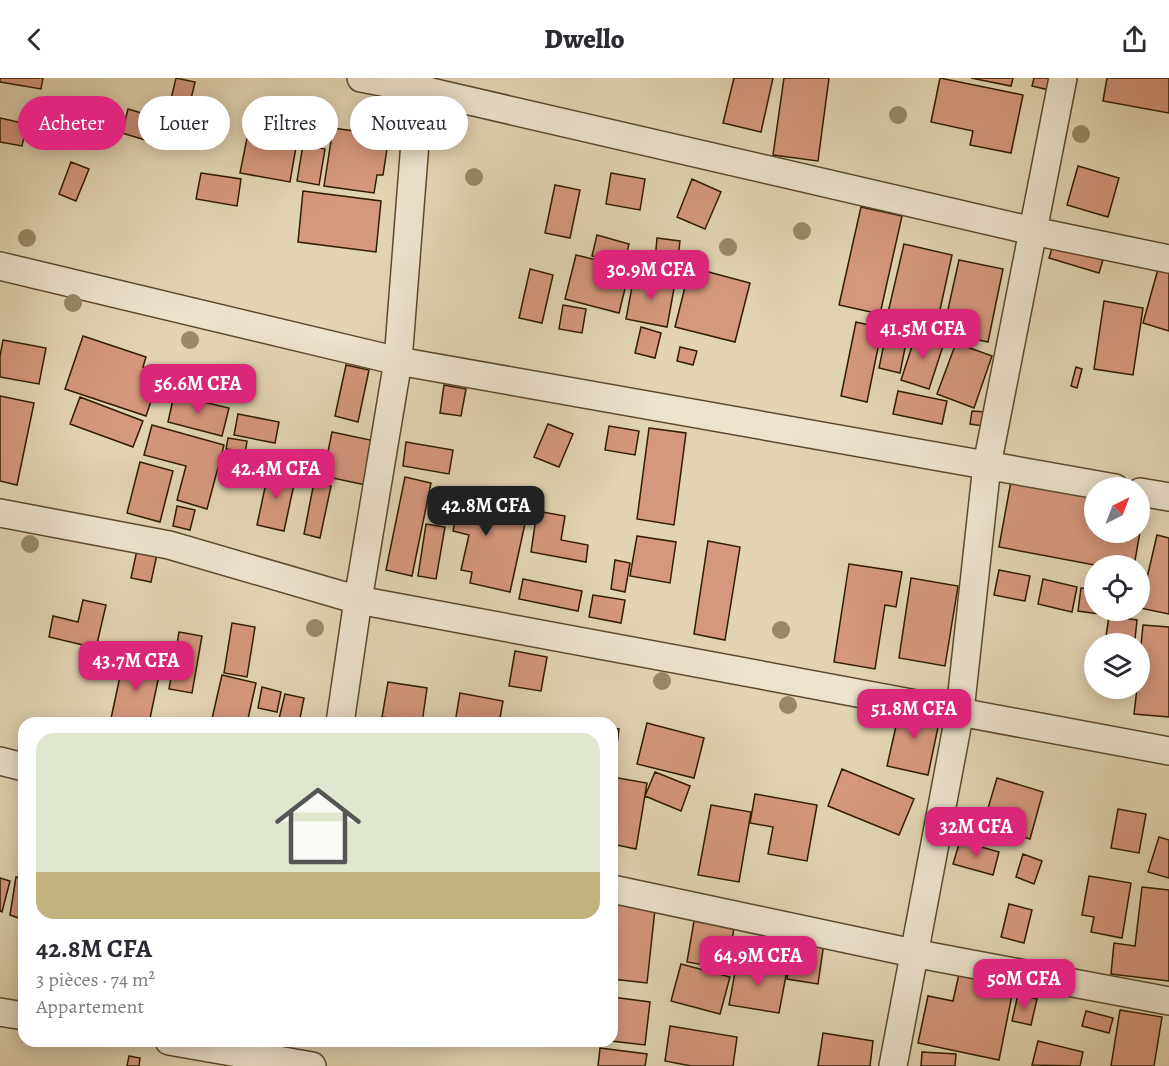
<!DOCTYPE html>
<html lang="fr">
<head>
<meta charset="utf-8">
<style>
	:root { --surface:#fff; --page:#f7f7f7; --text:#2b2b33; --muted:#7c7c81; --accent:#db2777 }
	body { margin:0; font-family:Alegreya,serif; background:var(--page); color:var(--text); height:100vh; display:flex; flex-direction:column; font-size:22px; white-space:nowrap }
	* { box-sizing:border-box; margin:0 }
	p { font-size:20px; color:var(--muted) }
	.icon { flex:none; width:33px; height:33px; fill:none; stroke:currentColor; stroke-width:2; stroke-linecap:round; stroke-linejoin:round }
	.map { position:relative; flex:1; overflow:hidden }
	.drawer { position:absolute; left:18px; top:639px; width:600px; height:330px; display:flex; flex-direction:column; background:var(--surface); border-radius:18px; box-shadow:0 3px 15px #0003 }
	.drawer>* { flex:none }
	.top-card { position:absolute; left:18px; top:18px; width:600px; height:54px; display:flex; gap:12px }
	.needle { width:39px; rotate:42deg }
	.fabs { position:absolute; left:1084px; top:399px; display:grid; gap:12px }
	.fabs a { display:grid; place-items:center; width:66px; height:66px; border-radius:50%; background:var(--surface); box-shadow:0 3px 15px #0003; font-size:30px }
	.price { position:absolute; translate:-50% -51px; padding:0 14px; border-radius:12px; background:var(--accent); color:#fff; font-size:20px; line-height:39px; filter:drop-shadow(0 2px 3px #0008) }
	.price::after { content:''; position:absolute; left:50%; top:36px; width:18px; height:14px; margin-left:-9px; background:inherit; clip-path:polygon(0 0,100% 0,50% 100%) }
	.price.on { background:#222; color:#fff }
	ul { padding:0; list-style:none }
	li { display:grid; align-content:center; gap:12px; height:318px; padding:0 18px }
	li span { display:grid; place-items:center; height:186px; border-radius:18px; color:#555 }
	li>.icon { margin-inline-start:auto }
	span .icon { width:108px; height:108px; fill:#fffc; stroke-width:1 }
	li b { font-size:26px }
	.pill { padding:0 21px; border-radius:27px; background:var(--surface); box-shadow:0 3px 15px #0003; font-size:21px; line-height:54px }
	.pill.on { background:var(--accent); color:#fff }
	header { display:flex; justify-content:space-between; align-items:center; height:78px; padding:0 18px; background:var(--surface); font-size:27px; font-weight:800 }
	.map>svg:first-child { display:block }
</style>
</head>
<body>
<header><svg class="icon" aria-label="back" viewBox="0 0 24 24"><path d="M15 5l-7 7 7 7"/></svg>Dwello<svg class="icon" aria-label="share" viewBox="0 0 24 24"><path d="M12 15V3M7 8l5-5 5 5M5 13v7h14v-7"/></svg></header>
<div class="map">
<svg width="1169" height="988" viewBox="0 0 1169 988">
	<rect width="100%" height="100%" fill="#e2d4b2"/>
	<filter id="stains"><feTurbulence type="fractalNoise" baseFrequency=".00333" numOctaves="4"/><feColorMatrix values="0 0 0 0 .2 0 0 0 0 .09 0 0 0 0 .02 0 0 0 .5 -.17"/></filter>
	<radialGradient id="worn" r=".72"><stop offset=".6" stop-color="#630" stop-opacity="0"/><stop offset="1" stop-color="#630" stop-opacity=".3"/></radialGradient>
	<path fill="#d5977d" stroke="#301c00" stroke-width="1.5" d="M0 0H43L41 11 0 4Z
		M176 0 195 4 188 34 169 30Z
		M734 0H773L761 54 723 45Z
		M784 0H829L818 83 773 77Z
		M940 0 1023 17 1011 75 970 67 973 53 931 44Z
		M971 0H1013L1011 8Z
		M1034 0H1055L1053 13 1032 8Z
		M1107 0H1169V35L1103 23Z
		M282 25 304 28 300 62 277 59Z
		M128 31 172 44 165 68 122 55Z
		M0 40 27 46 22 68 0 64Z
		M333 50 389 58 383 97H377L374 115 324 108Z
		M247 60 296 69 290 104 240 95Z
		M303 67 325 71 319 107 297 103Z
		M71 84 89 91 76 123 59 116Z
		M1078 88 1119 100 1108 139 1067 127Z
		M201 95 241 101 237 128 196 121Z
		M611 95 645 101 640 132 606 126Z
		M692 101 721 114 705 151 677 139Z
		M555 107 580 112 570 160 545 155Z
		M303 113 381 123 376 174 298 164Z
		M861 129 902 138 880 236 839 227Z
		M597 157 629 166 624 186 592 178Z
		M657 160 680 163 676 196 654 194Z
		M1055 161 1105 175 1099 195 1049 180Z
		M904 166 952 177 936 250 887 239Z
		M576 177 630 190 619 235 565 221Z
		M959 182 1003 191 988 264 943 254Z
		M690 189 750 205 735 264 675 249Z
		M530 191 553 197 542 245 519 240Z
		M1158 191 1169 194V253L1143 245Z
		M634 198 675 205 667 249 626 241Z
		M1104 223 1143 230 1133 297 1094 291Z
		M563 227 586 231 582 255 559 251Z
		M856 244 882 250 867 324 841 318Z
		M888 246 909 250 900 295 879 290Z
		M641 249 661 255 655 280 635 275Z
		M917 253 945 262 929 311 901 302Z
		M83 258 146 279 143 289 161 294 146 338 65 311Z
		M3 262 46 270 39 306 0 299V278Z
		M956 265 992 278 974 330 937 316Z
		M680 269 697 273 693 287 677 283Z
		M346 287 369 292 358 344 335 338Z
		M1076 289 1082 291 1077 310 1071 308Z
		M444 307 466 311 461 338 440 335Z
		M898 313 947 323 942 346 893 336Z
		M174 317 229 330 222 358 168 344Z
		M0 318 34 325 17 407 0 403Z
		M80 319 143 343 133 369 70 346Z
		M972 333 985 334 983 348 970 346Z
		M238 336 279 344 275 365 234 357Z
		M548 346 573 356 559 389 534 379Z
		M152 347 224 367 207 431 177 422 186 388 144 377Z
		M609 348 639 353 635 377 605 372Z
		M649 350 686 355 674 447 637 441Z
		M332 354 375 363 366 407 323 398Z
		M228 360 247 363 242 394 231 392 233 372 226 371Z
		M406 364 453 372 449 396 403 388Z
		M140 384 173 393 160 444 127 435Z
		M269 391 296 397 284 453 257 447Z
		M405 399 431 405 412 498 386 492Z
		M1011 403 1095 418V454H1140L1134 488H1100L999 469Z
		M314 404 331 408 320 460 304 456Z
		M440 412 528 432 510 514 470 505 472 494 461 492 469 457 453 453 455 443 434 438Z
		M177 428 195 432 190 452 173 448Z
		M537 433 565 438 561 462 588 467 586 484 531 474Z
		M426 446 445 449 436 501 418 498Z
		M1157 457 1169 460V536L1140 530Z
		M637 458 676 464 670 505 630 498Z
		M708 463 740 469 725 562 694 556Z
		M137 472 157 476 151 504 131 500Z
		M615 482 630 485 625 514 611 511Z
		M849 486 902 494 896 529 885 527 875 591 834 584Z
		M999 492 1030 498 1025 523 994 517Z
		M911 500 958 508 945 588 899 580Z
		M523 501 582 513 578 533 519 521Z
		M1043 501 1077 509 1072 534 1038 526Z
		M1081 510 1095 512V532H1115L1114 538 1078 533Z
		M593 517 625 522 621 545 589 539Z
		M83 522 106 527 96 570 49 559 53 538 78 544Z
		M1109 538 1137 542 1135 561 1106 558Z
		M232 545 255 549 247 599 224 595Z
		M1143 547 1169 549V639L1134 636 1137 610H1140V577Z
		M179 554 202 558 192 615 169 611Z
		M515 573 547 579 541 613 509 608Z
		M124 580 161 588 149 645H110Z
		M222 597 256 605 247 645H211Z
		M388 604 427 610 422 645 382 639Z
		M262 609 281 614 277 634 258 630Z
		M460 615 503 623 499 645H455Z
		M285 616 304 620 299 645H278Z
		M901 626 941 635 928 697 887 688Z
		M647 645 704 660 694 700 637 686Z
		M612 650 619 651 615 683H612Z
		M842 691 914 721 899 757 828 728Z
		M655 694 690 708 681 733 645 718Z
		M612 699 647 705 636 771 612 766Z
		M997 700 1043 714 1030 761 983 747Z
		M755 716 817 727 807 783 768 776 773 749 750 745Z
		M711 727 751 734 739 804 698 797Z
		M1118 731 1146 736 1139 775 1111 770Z
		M1159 759 1169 762V800L1148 794Z
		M960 763 999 774 993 797 953 786Z
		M1023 776 1042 783 1034 806 1016 799Z
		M1089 798 1131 805 1122 860 1091 854 1094 839 1082 837Z
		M16 799 24 801V842L10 837Z
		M0 800 10 803 2 834 0 833Z
		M1142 809 1169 812V903L1111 896 1114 865 1135 868Z
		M612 817 656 822 647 905 612 901Z
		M1009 826 1032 832 1024 865 1001 859Z
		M694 843 734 850 727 891 687 884Z
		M793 853 825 858 818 906 787 901Z
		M737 883 787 892 779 935 729 927Z
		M681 886 730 899 720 936 671 923Z
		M959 896 1014 907 999 982 918 965 928 918 953 923Z
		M1018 916 1037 921 1031 947 1012 943Z
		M612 919 650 924 645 967 611 963Z
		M1120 932 1162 939 1154 988H1111Z
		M1086 933 1113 940 1109 955 1082 948Z
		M670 948 737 959 733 988H691L665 983Z
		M823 955 873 963 870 988H818Z
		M1038 963 1083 974 1080 988 1032 987Z
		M600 970 647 976 645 988H598Z
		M922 974 956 976 955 988H921Z
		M129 978 140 980 139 988H127Z"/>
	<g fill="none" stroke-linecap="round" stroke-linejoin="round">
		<g stroke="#5c4a2c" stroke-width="30">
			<path id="street" d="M361 0 418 11 1033 153 1169 181
				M0 188 398 283 1115 410
				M1140 414 1169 419
				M0 435 169 467 358 522 1169 673
				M340 645 358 522 398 283 420 0
				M0 683 24 689
				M612 811 913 875 1169 923
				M0 934 24 938
				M169 963 312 988
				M893 988 960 633 987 387 1063 0"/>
		</g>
		<use href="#street" stroke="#ece3cd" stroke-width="27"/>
	</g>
	<g fill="#978967">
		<circle cx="898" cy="37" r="9"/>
		<circle cx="1081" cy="56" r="9"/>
		<circle cx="474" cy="99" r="9"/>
		<circle cx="802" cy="153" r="9"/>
		<circle cx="27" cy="160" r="9"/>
		<circle cx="728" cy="169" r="9"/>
		<circle cx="73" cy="225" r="9"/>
		<circle cx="190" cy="262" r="9"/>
		<circle cx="30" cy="466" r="9"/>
		<circle cx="315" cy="550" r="9"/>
		<circle cx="781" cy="552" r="9"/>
		<circle cx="662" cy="603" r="9"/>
		<circle cx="788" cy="627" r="9"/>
	</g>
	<rect width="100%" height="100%" filter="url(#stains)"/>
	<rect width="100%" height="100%" fill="url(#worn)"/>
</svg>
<div class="fabs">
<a><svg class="needle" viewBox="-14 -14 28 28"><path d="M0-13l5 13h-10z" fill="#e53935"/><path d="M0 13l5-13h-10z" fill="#7c7c81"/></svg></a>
<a><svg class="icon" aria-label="locate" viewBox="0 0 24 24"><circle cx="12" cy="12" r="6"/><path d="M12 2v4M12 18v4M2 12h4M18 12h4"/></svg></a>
<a><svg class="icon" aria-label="layers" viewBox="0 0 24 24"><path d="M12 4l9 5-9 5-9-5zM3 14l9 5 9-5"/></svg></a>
</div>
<b class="price" style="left:651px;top:223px">30.9M CFA</b>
<b class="price" style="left:923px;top:282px">41.5M CFA</b>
<b class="price" style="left:198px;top:337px">56.6M CFA</b>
<b class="price" style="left:276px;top:422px">42.4M CFA</b>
<b class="price on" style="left:486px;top:459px">42.8M CFA</b>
<b class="price" style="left:136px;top:614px">43.7M CFA</b>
<b class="price" style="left:914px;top:662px">51.8M CFA</b>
<b class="price" style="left:976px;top:780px">32M CFA</b>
<b class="price" style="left:758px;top:909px">64.9M CFA</b>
<b class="price" style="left:1024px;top:932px">50M CFA</b>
<div class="top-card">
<a class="pill on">Acheter</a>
<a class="pill">Louer</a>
<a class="pill">Filtres</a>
<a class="pill">Nouveau</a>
</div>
<section class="drawer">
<ul>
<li><span style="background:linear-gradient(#dfe7d0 75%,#c2b280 0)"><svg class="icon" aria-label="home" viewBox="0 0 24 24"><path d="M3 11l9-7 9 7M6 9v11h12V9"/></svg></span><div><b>42.8M CFA</b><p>3 pièces · 74 m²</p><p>Appartement</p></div></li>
</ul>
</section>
</div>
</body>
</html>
